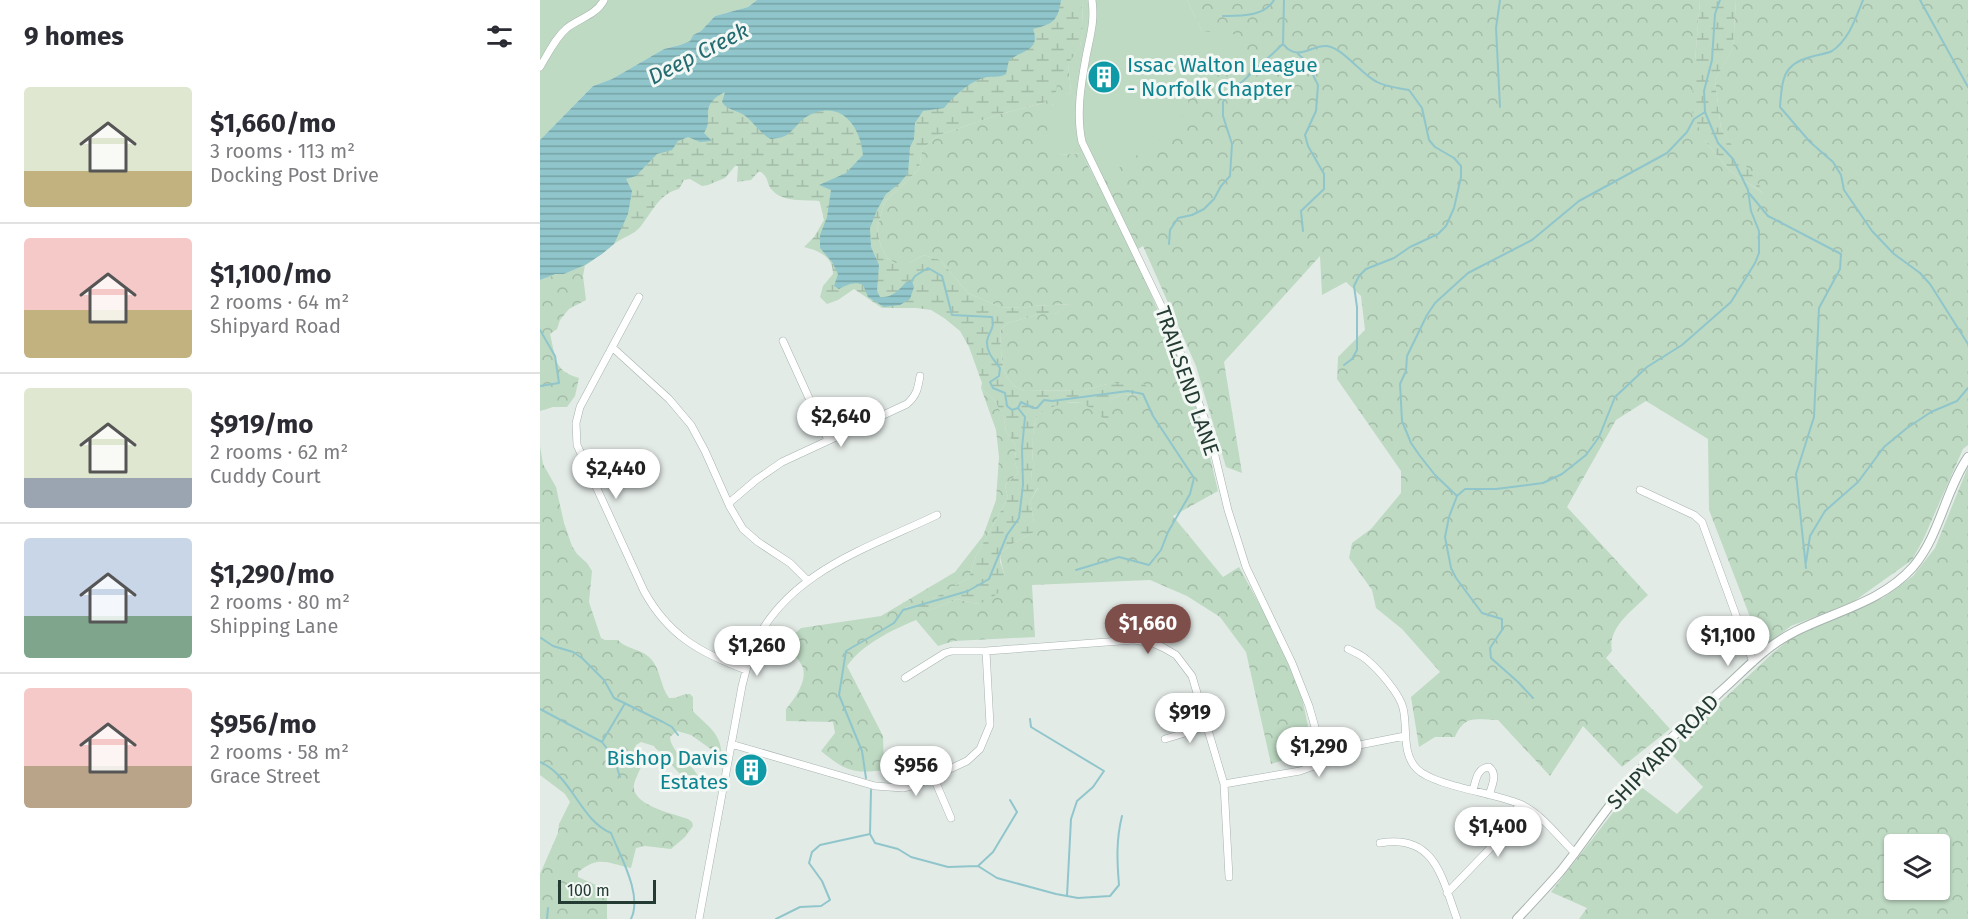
<!DOCTYPE html>
<html lang="en">
<head>
<meta charset="utf-8">
<style>
	:root { --surface:#fff; --page:#f2f2f3; --text:#2b2b33; --muted:#7c7c81; --line:#e1e1e2; --accent:#7e4f4a }
	body { margin:0; font-family:"Fira Sans",sans-serif; background:var(--page); color:var(--text); height:100vh; display:flex; flex-direction:column; font-size:22px; white-space:nowrap }
	* { box-sizing:border-box; margin:0 }
	p { font-size:20px; color:var(--muted) }
	.icon { flex:none; width:33px; height:33px; fill:none; stroke:currentColor; stroke-width:2; stroke-linecap:round; stroke-linejoin:round }
	.map { position:relative; flex:1; overflow:hidden }
	.drawer { display:flex; flex-direction:column; background:var(--surface); width:540px }
	.drawer>* { flex:none }
	.tools { position:absolute; left:1344px; top:834px; display:grid; gap:12px }
	.tools a { display:grid; place-items:center; width:66px; height:66px; border-radius:6px; background:var(--surface); box-shadow:0 2px 4px #0004; font-size:30px }
	.scale { position:absolute; left:18px; bottom:15px; width:98px; box-sizing:border-box; padding-left:6px; border:3px solid #243b33; border-top:0; font-size:16px; line-height:21px; white-space:nowrap; color:#243b33; -webkit-text-stroke:4px #f3f8f5; paint-order:stroke }
	.price { position:absolute; translate:-50% -51px; padding:0 14px; border-radius:21px; background:#fff; color:#222; font-size:20px; line-height:39px; filter:drop-shadow(0 2px 3px #0008) }
	.price::after { content:''; position:absolute; left:50%; top:36px; width:18px; height:14px; margin-left:-9px; background:inherit; clip-path:polygon(0 0,100% 0,50% 100%) }
	.price.current { background:var(--accent); color:#fff }
	ul { padding:0; list-style:none }
	li { display:flex; align-items:center; gap:18px; height:150px; padding:0 24px }
	li+li { border-top:2px solid var(--line) }
	li span { display:grid; place-items:center; flex:none; width:168px; height:120px; border-radius:6px; color:#555 }
	li>.icon { margin-inline-start:auto }
	span .icon { width:72px; height:72px; fill:#fffc; stroke-width:1 }
	li b { font-size:26px }
	h2 { display:flex; justify-content:space-between; align-items:center; height:72px; padding:0 24px; font-size:26px }
	main { display:flex; flex:1; min-height:0 }
	.map>svg:first-child { display:block }
</style>
</head>
<body>
<main>
<section class="drawer">
<h2>9 homes<svg class="icon" aria-label="filters" viewBox="0 0 24 24"><path d="M4 7h16M4 17h16"/><circle cx="9" cy="7" r="2"/><circle cx="15" cy="17" r="2"/></svg></h2>
<ul>
<li><span style="background:linear-gradient(#dfe7d0 70%,#c2b280 0)"><svg class="icon" aria-label="home" viewBox="0 0 24 24"><path d="M3 11l9-7 9 7M6 9v11h12V9"/></svg></span><div><b>$1,660/mo</b><p>3 rooms · 113 m²</p><p>Docking Post Drive</p></div></li>
<li><span style="background:linear-gradient(#f6c9c9 60%,#c2b280 0)"><svg class="icon" aria-label="home" viewBox="0 0 24 24"><path d="M3 11l9-7 9 7M6 9v11h12V9"/></svg></span><div><b>$1,100/mo</b><p>2 rooms · 64 m²</p><p>Shipyard Road</p></div></li>
<li><span style="background:linear-gradient(#dfe7d0 75%,#9aa5b1 0)"><svg class="icon" aria-label="home" viewBox="0 0 24 24"><path d="M3 11l9-7 9 7M6 9v11h12V9"/></svg></span><div><b>$919/mo</b><p>2 rooms · 62 m²</p><p>Cuddy Court</p></div></li>
<li><span style="background:linear-gradient(#c9d6e8 65%,#7fa58c 0)"><svg class="icon" aria-label="home" viewBox="0 0 24 24"><path d="M3 11l9-7 9 7M6 9v11h12V9"/></svg></span><div><b>$1,290/mo</b><p>2 rooms · 80 m²</p><p>Shipping Lane</p></div></li>
<li><span style="background:linear-gradient(#f6c9c9 65%,#b9a48a 0)"><svg class="icon" aria-label="home" viewBox="0 0 24 24"><path d="M3 11l9-7 9 7M6 9v11h12V9"/></svg></span><div><b>$956/mo</b><p>2 rooms · 58 m²</p><p>Grace Street</p></div></li>
</ul>
</section>
<div class="map">
<svg width="1428" height="919" viewBox="0 0 1428 919">
	<defs>
		<pattern id="forest-crowns" width="20" height="18" patternUnits="userSpaceOnUse" patternTransform="scale(1.5)"><rect width="20" height="18" fill="#bedac3"/><path d="M2 6a3 3 0 1 1 6 0M12 15a3 3 0 1 1 6 0" fill="none" stroke="#a3bca8"/></pattern>
		<pattern id="wetland-marsh" width="20" height="14" patternUnits="userSpaceOnUse" patternTransform="scale(1.5)"><rect width="20" height="14" fill="#bedac3"/><path d="M1 5h8M5 5V1M11 12h8M15 12V8" fill="none" stroke="#a3bca8"/></pattern>
		<pattern id="water-rules" width="6" height="5" patternUnits="userSpaceOnUse" patternTransform="scale(1.5)"><rect width="6" height="5" fill="#90c6cb"/><path d="M0 2.5h6" fill="none" stroke="#75a2a5"/></pattern>
	</defs>
	<rect width="100%" height="100%" fill="#e3ebe7"/>
	<path fill="url(#forest-crowns)" fill-rule="evenodd" d="M647 0H1160L1155 61 1165 141 1191 172 1223 193 1181 129 1175 80 1193 48 1196 0H1428V445L1423 449 1383 540 1372 560 1313 602 1251 626 1222 648 1169 510 1168 439 1106 401 1076 420 1027 507 1108 595C1093 610 1067 628 1072 651L1066 658 1130 729 1082 767 1043 726 1010 776 958 720C936 720 925 714 915 737H895L879 747 871 697 900 672 862 629 836 608 832 590 809 558 812 543 831 529 861 493V471L797 379 798 357 825 330 821 296 806 282 782 295 780 256 684 362 702 473 686 467 656 366 603 246 593 252 657 402 678 491 633 516 683 577 699 567 757 673 773 751 731 764 706 652 680 617 647 596 610 580 492 585 495 637 414 641 398 646 376 620C350 631 323 644 307 666L343 736 344 770C312 774 306 771 281 751L295 733 293 722 246 721V709C254 700 267 682 263 668 260 661 253 653 248 647L252 636 261 628 341 616 415 572 443 536 456 500 459 457 456 430 441 388 455 401 464 418 466 431 476 446 475 462 478 473 465 485 468 498 436 556 429 578 394 598 365 608 388 611 417 599 438 604C451 597 468 591 464 573 462 565 460 561 461 553L472 544 494 532V522L490 501 498 488C489 479 490 474 495 463L492 462C494 447 491 433 496 419 501 403 537 398 551 407 557 410 562 418 568 423H570L566 412 571 399 581 395 603 394 567 384 544 390 485 391 474 386 466 375 462 362 460 335 461 329 468 323 501 314H514L531 304 492 306 483 308 460 307 428 293 400 260 384 255 369 263H355L347 258 341 247 337 229 344 203 379 169 382 149 399 135 461 114 503 103 528 64 531 92 512 105 520 155 541 153 557 182 644 84 662 31Z
		M45 265 43 276 46 300 29 309 20 320 17 329 10 334C16 357 13 371 39 378L35 396 27 407H13L0 411V280L15 274H24Z
		M0 446 3 464 16 487 24 523 32 546 37 554 47 563 52 571 49 602 61 638 65 640H78C87 650 101 648 111 659 121 670 120 686 129 698 138 699 142 693 150 694L153 697V711C168 727 181 732 182 757L151 735 137 731 130 737C131 755 156 764 161 783L157 785 140 774 114 746 101 742 96 745 94 754 101 767C99 772 95 779 94 785 91 805 134 814 148 819L152 822 153 826 145 837 131 849 105 846 96 848 91 868C67 863 59 855 38 872V877L65 889 67 893V919H0V874L18 833 19 824 30 802 25 794 0 775Z
		M1428 467V919H1039L1047 908 1011 892 1096 783 1137 814 1163 787 1128 751 1234 652 1254 636 1343 598 1373 576 1395 548ZM1354 844H1400V890H1354Z"/>
	<path fill="url(#wetland-marsh)" d="M453 0H542L543 27 540 47 520 77 516 92 503 103 461 114 399 135 382 149 379 169 344 203 337 229 341 247 347 258 355 263H369L384 255 400 260 428 293 460 307 483 308 492 306 532 304 514 314H501L468 323 461 329 460 335 462 362 466 375 474 386 485 391 544 390 567 384 584 382 604 384 608 388 603 394 581 395 571 399 567 412 571 423H568C546 402 539 397 510 408 504 410 498 413 496 419 491 433 494 447 492 461L495 463C490 474 489 479 498 487L490 501 494 522V532L472 544 461 553 460 562 465 576V584L458 593 449 600 438 604 417 599 388 611 363 610 381 601 394 598 429 578 436 556 468 498 465 485 478 473 475 462 476 446 466 431 464 418 455 401 441 388 442 383 429 347 420 331 404 318 391 310 376 308H342L314 289 298 300 287 304 280 297 283 286 293 274C293 256 279 251 264 247L274 237 284 220 280 203 279 201C265 200 243 202 233 191 226 185 230 179 221 172H218L211 180 197 182 198 166H195L185 178 168 185 162 186 150 179 144 180 139 189C120 193 112 212 101 226 94 235 83 237 74 244 64 251 55 260 44 266 30 273 15 274 0 280V223L173 98 186 91Z
		M1160 0H1196L1193 48 1175 80 1181 129 1225 194 1191 172 1165 141 1151 109Z"/>
	<path fill="#bedac3" d="M0 0H217L208 7 175 16 161 31 153 35 150 41 140 45 124 49 72 79 53 86 0 140Z
		M542 0H647L662 31 701 35 685 68 664 82 645 84 649 106 636 127 558 183 541 153 520 155 510 150C508 137 504 118 512 106 515 100 525 96 531 92L528 64 540 47 543 27Z"/>
	<path fill="url(#water-rules)" d="M217 0H521C518 21 513 24 493 29 501 51 482 50 469 60L466 74C459 78 455 76 447 77 431 80 414 96 404 108L383 111 375 123 374 139 370 147 368 173 360 183 346 194 337 210 330 228 331 247 339 265 337 291 340 297C352 298 358 291 366 282L372 281 374 287 370 299 360 305 344 307 328 297 323 285C314 281 308 285 299 289L294 286 298 274 292 262 280 248V235L287 217 291 190 279 185 306 173 323 155C320 124 299 98 266 117 258 122 253 132 245 136 241 138 235 138 231 139 219 133 214 122 204 115 196 110 187 110 182 102L185 92C157 106 175 117 164 133L172 141 160 142 148 137 138 141 132 150 117 154 96 176 86 179 92 191 88 214 74 244 62 254 45 265 24 274H15L0 280V140L53 86 72 79 124 49 140 45 150 41 153 35 161 31 175 16 208 7Z"/>
	<g fill="none" stroke-linecap="round" stroke-linejoin="round">
		<path stroke="#90c6cb" stroke-width="2" d="M1323 0C1316 17 1309 40 1292 51 1286 54 1276 55 1270 57 1241 65 1242 82 1240 107L1270 142 1293 162 1301 175 1304 190 1332 231 1354 254 1380 273 1390 284 1428 344
			M1380 0 1428 87
			M683 16C700 16 724 17 734 0
			M743 44C758 63 772 44 787 46 803 48 822 75 837 82 846 87 859 88 869 90L882 108 889 140 895 147 914 158 921 166V177L914 208 906 226 898 234 870 247 854 258 826 269 819 276 814 286 817 307V350L812 359 804 365
			M758 54 766 61 778 85 776 111 765 135 768 146 784 174V189L761 211 763 231
			M960 107 956 28 960 0
			M1209 193 1228 216 1301 254 1300 269 1279 308 1274 417 1256 474 1266 568
			M629 244 630 230 638 218 652 215 664 209 674 199 681 186 690 176 692 144 683 116V102L691 90 703 81 743 44 744 0
			M371 282 375 276 388 268 402 276 412 315 452 317C455 330 449 330 447 341 446 352 454 360 460 368L459 376 450 382 453 388 465 393 467 406 472 410 478 408 481 402 493 408H497L504 400 512 401 588 391 603 394 613 416 654 478 650 494 628 532 621 550 609 565 579 557 536 570
			M0 330 15 356 19 383 0 386
			M917 496 895 475 880 456 871 443 862 421 860 384 866 371 867 356 887 315 895 303 928 273 992 240 1039 201 1127 153 1147 132 1154 119 1165 112
			M1266 562 1270 536 1285 511 1318 482 1344 447 1367 428 1391 412 1417 401 1428 388
			M1 638 13 646 33 652 42 658 64 680 74 698 123 722 132 727 138 735
			M993 698 978 682 951 658 950 648 962 630V619L942 613 916 578 911 568 905 537 909 517 917 496 925 489H956L1003 483 1022 474 1046 455 1059 437 1075 397 1107 367 1142 345 1191 302 1215 263 1219 253V231L1211 211 1208 190 1193 159 1178 143 1165 112 1164 91 1172 60 1175 14 1180 0
			M0 709 62 742 74 758 80 777
			M490 719 491 727 564 771 553 787 537 801 531 819 527 896
			M62 742 84 705
			M0 762C32 776 40 820 71 833 80 856 103 895 91 919
			M326 778 322 751 299 695 306 651 354 623 363 610 428 591 449 579 467 535 479 518 483 485 482 448 485 417 478 408
			M331 790 330 834 335 843 358 849 371 857 408 867 438 866 457 878 516 894 538 898 570 896 579 885C577 861 576 840 582 816
			M438 866 453 852 477 812 470 800
			M7 919 8 908
			M236 919 260 907 281 906 290 900 282 881 269 863 272 852 280 845 330 834"/>
		<g stroke="#a6b3ad" stroke-width="8">
			<path id="minor" d="M552 0C555 22 550 36 546 57 541 84 536 114 542 142L629 322 669 431 688 510 706 567 752 663 769 706 785 762
				M0 67C8 54 15 38 27 28 40 18 56 15 64 0
				M99 297 40 407 36 423 37 445 104 591C128 635 160 653 206 670
				M243 341 288 440
				M72 347 129 399 151 425 165 451 190 507 203 529 218 542 250 563 267 580
				M1100 490 1154 515 1162 522 1213 662
				M189 503 216 480 242 462 367 404C377 395 378 388 380 376
				M808 649C814 652 822 655 827 660 838 669 860 694 863 708 868 727 861 753 877 769 894 786 955 793 980 804 1002 814 1018 837 1035 853
				M365 678 405 653 412 651H446L594 640 613 643 624 648 636 655 652 676 684 784 689 877
				M625 739 668 726
				M191 744 335 786 363 788 375 785 427 761 440 749 450 725 446 651
				M393 776 411 818
				M684 784 760 771 785 762 819 745 865 736
				M933 790C936 780 937 768 949 767 958 774 952 786 949 795
				M840 843C895 833 902 878 917 919
				M907 893 962 836 968 828 979 804
				M159 919 202 686C205 674 208 662 212 650 244 573 328 548 397 515"/>
		</g>
		<g stroke="#a6b3ad" stroke-width="10">
			<path id="tertiary" d="M977 919C991 904 1006 888 1020 872 1042 845 1061 815 1083 789 1113 754 1147 723 1180 692 1195 679 1209 664 1224 652 1268 614 1333 612 1373 567 1400 535 1405 491 1428 457"/>
		</g>
		<use href="#minor" stroke="#fff" stroke-width="7"/>
		<use href="#tertiary" stroke="#fff" stroke-width="8"/>
	</g>
	<defs>
		<g id="building-disc" transform="scale(1.725)"><circle r="9.5" fill="#0f9aa8" stroke="#f3f8f5"/><path d="M-4-6H4V6H1V3H-1V6H-4ZM-2.5-4.3h1.7v1.8h-1.7ZM.8-4.3h1.7v1.8H.8ZM-2.5-1h1.7V.8h-1.7ZM.8-1h1.7V.8H.8Z" fill="#fff"/></g>
	</defs>
	<g fill-rule="evenodd">
		<use href="#building-disc" x="564" y="77"/>
		<use href="#building-disc" x="211" y="770"/>
	</g>
	<g text-anchor="middle" stroke-width="6" stroke-linejoin="round" paint-order="stroke">
		<g font-size="21" fill="#0d838f" stroke="#f3f8f5" text-anchor="start">
			<text x="587" y="72">Issac Walton League<tspan x="587" dy="24">- Norfolk Chapter</tspan></text>
			<text x="188" y="765" text-anchor="end">Bishop Davis<tspan x="188" dy="24">Estates</tspan></text>
		</g>
		<g font-size="21" fill="#243b33" stroke="#f3f8f5">
			<text transform="translate(647 381) rotate(71)" y="7">TRAILSEND LANE</text>
			<text transform="translate(1123 752) rotate(-46)" y="7">SHIPYARD ROAD</text>
		</g>
		<g font-size="22" font-style="italic" fill="#246a71" stroke="#f3f8f5">
			<text transform="translate(158 53) rotate(-27)" y="8">Deep Creek</text>
		</g>
	</g>
</svg>
<div class="tools">
<a><svg class="icon" aria-label="layers" viewBox="0 0 24 24"><path d="M12 4l9 5-9 5-9-5zM3 14l9 5 9-5"/></svg></a>
</div>
<div class="scale">100 m</div>
<b class="price" style="left:301px;top:448px">$2,640</b>
<b class="price" style="left:76px;top:500px">$2,440</b>
<b class="price current" style="left:608px;top:655px">$1,660</b>
<b class="price" style="left:1188px;top:667px">$1,100</b>
<b class="price" style="left:217px;top:677px">$1,260</b>
<b class="price" style="left:650px;top:744px">$919</b>
<b class="price" style="left:779px;top:778px">$1,290</b>
<b class="price" style="left:376px;top:797px">$956</b>
<b class="price" style="left:958px;top:858px">$1,400</b>
</div>
</main>
</body>
</html>
